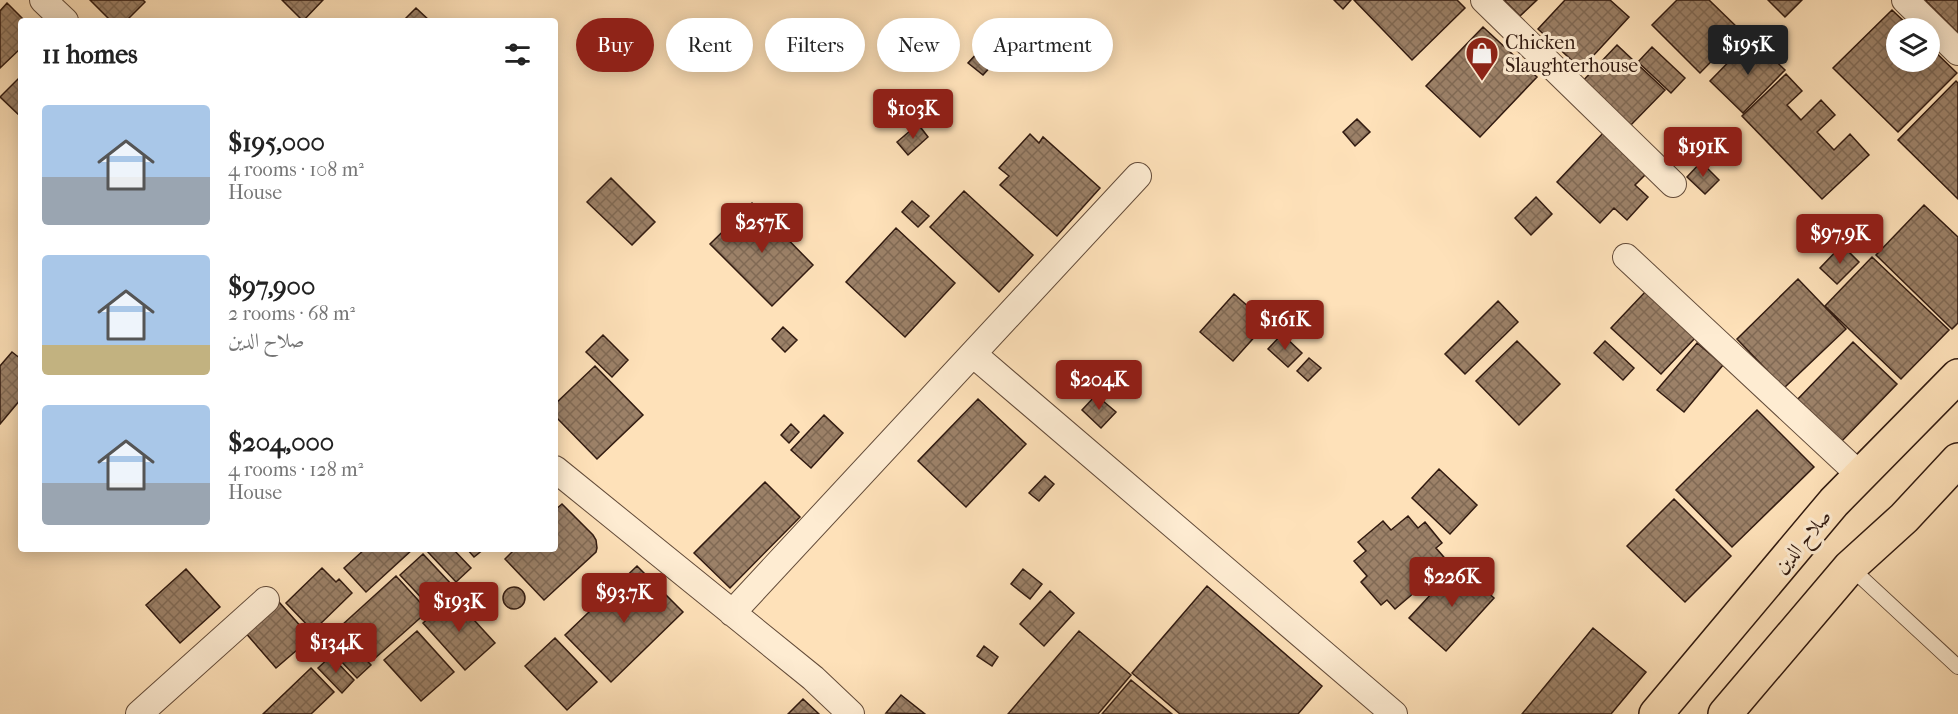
<!DOCTYPE html>
<html lang="en">
<head>
<meta charset="utf-8">
<style>
	:root { --surface:#fff; --page:#f2f2f2; --text:#222; --muted:#767676; --accent:#8f2418 }
	body { margin:0; font-family:"IM FELL French Canon",Amiri,serif; background:var(--page); color:var(--text); height:100vh; display:flex; flex-direction:column; font-size:22px; white-space:nowrap }
	* { box-sizing:border-box; margin:0 }
	p { font-size:20px; color:var(--muted) }
	.icon { flex:none; width:33px; height:33px; fill:none; stroke:currentColor; stroke-width:2; stroke-linecap:round; stroke-linejoin:round }
	.map { position:relative; flex:1; overflow:hidden }
	.side { position:absolute; left:18px; top:18px; width:540px; height:534px; display:flex; flex-direction:column; background:var(--surface); border-radius:6px; box-shadow:0 3px 15px #0003 }
	.side>* { flex:none }
	.banner { position:absolute; left:576px; top:18px; width:570px; height:54px; display:flex; gap:12px }
	.tools { position:absolute; left:1886px; top:18px; display:grid; gap:12px }
	.tools a { display:grid; place-items:center; width:54px; height:54px; border-radius:50%; background:var(--surface); box-shadow:0 3px 15px #0003; font-size:30px }
	.price { position:absolute; translate:-50% -51px; padding:0 14px; border-radius:6px; background:var(--accent); color:#fff; font-size:20px; line-height:39px; filter:drop-shadow(0 2px 3px #0008) }
	.price::after { content:''; position:absolute; left:50%; top:36px; width:18px; height:14px; margin-left:-9px; background:inherit; clip-path:polygon(0 0,100% 0,50% 100%) }
	.price.selected { background:#222; color:#fff }
	ul { padding:0; list-style:none }
	li { display:flex; align-items:center; gap:18px; height:150px; padding:0 24px }
	li span { display:grid; place-items:center; flex:none; width:168px; height:120px; border-radius:6px; color:#555 }
	li>.icon { margin-inline-start:auto }
	span .icon { width:72px; height:72px; fill:#fffc; stroke-width:1 }
	li b { font-size:26px }
	h2 { display:flex; justify-content:space-between; align-items:center; height:72px; padding:0 24px; font-size:26px }
	.tag { padding:0 21px; border-radius:27px; background:var(--surface); box-shadow:0 3px 15px #0003; font-size:21px; line-height:54px }
	.tag.selected { background:var(--accent); color:#fff }
	.map>svg:first-child { display:block }
</style>
</head>
<body>
<div class="map">
<svg width="1958" height="714" viewBox="0 0 1958 714">
	<defs>
		<pattern id="building-cross-hatch" width="8" height="8" patternUnits="userSpaceOnUse" patternTransform="scale(1.5)"><rect width="8" height="8" fill="#9c8168"/><path d="M0 0l8 8M0 8l8-8" fill="none" stroke="#806954"/></pattern>
	</defs>
	<rect width="100%" height="100%" fill="#fee1b9"/>
	<filter id="stains"><feTurbulence type="fractalNoise" baseFrequency=".00333" numOctaves="4"/><feColorMatrix values="0 0 0 0 .2 0 0 0 0 .09 0 0 0 0 .02 0 0 0 .5 -.17"/></filter>
	<radialGradient id="worn" r=".72"><stop offset=".6" stop-color="#630" stop-opacity="0"/><stop offset="1" stop-color="#630" stop-opacity=".3"/></radialGradient>
	<path fill="url(#building-cross-hatch)" stroke="#311a10" stroke-width="1.5" d="M90 0H143L145 2 126 21H111Z
		M282 0H323L303 21Z
		M1334 0H1351L1343 9Z
		M1354 0H1457L1465 8 1412 60Z
		M1504 0H1537L1520 16Z
		M1565 0H1610L1629 17 1581 69 1538 29Z
		M1677 0H1709L1741 31 1700 73 1652 25Z
		M1768 0H1802L1785 17Z
		M1925 0H1958V33Z
		M7 3 25 21H21V48L0 68V11Z
		M416 8 430 21H403Z
		M1892 10 1911 28H1896V62H1929V46L1957 73 1898 132 1833 68Z
		M1483 27 1537 77 1480 137 1426 86Z
		M1752 38 1785 70 1743 113 1710 81Z
		M1617 45 1665 90 1627 129 1579 85Z
		M1652 47 1685 78 1671 93 1638 62Z
		M979 51 994 63 983 75 968 63Z
		M1786 74 1802 91 1787 105 1801 120 1821 100 1835 115 1817 132 1834 150 1850 134 1869 155 1822 199 1742 116Z
		M21 76V117L0 97Z
		M1956 81 1958 83V199L1898 140Z
		M1357 119 1370 132 1355 146 1343 132Z
		M918 124 928 137 908 155 897 142Z
		M1605 131 1649 171 1635 185 1648 197 1627 220 1614 208 1600 223 1557 182Z
		M1030 134 1039 143 1043 137 1100 188 1057 236 1000 185 1009 176 999 168Z
		M1701 162 1719 180 1705 194 1687 177Z
		M611 178 655 222 632 245 587 202Z
		M964 191 1033 255 999 292 930 227Z
		M1536 197 1552 214 1531 235 1515 218Z
		M912 201 929 216 918 227 902 212Z
		M752 203 813 265 772 306 710 244Z
		M1924 205 1958 237V323L1952 329 1876 255Z
		M896 228 955 283 905 337 846 282Z
		M1842 245 1859 262 1837 284 1820 268Z
		M1872 257 1949 330 1901 379 1825 306Z
		M1798 279 1846 329 1784 388 1737 339Z
		M1646 291 1696 337 1661 374 1611 328Z
		M1234 294 1267 323 1233 361 1200 332Z
		M1498 301 1518 322 1465 374 1445 354Z
		M783 327 797 340 785 352 772 339Z
		M1282 334 1302 353 1288 367 1268 349Z
		M603 335 628 360 612 377 586 352Z
		M1517 341 1560 384 1519 425 1476 381Z
		M1605 341 1634 368 1623 380 1594 353Z
		M1853 342 1897 384 1838 445 1794 403Z
		M1697 343 1723 365 1684 412 1657 390Z
		M12 352 21 359V399L0 424V366Z
		M1309 358 1321 368 1308 381 1297 371Z
		M595 366 643 415 597 459 555 416V404Z
		M1096 395 1116 412 1101 428 1082 410Z
		M978 399 1026 444 966 507 918 461Z
		M1757 410 1814 467 1732 547 1676 490Z
		M824 415 843 433 811 468 791 450Z
		M791 424 799 432 789 443 781 435Z
		M1439 469 1477 505 1450 534 1412 498Z
		M1045 476 1054 484 1039 501 1029 493Z
		M765 482 800 517 730 588 694 553Z
		M1674 499 1731 556 1685 602 1627 546Z
		M562 504 593 535 596 540 597 548 596 552 544 600 505 559 515 549H555V510Z
		M1408 516 1418 528 1425 522 1442 543 1436 548 1449 563 1395 609 1387 600 1381 605 1361 582 1367 576 1354 561 1366 551 1358 542 1383 521 1391 530Z
		M365 549H413L366 592 344 568Z
		M429 549H453L471 568 456 582 427 551Z
		M467 549H484L474 557Z
		M423 554 453 586 430 607 400 575Z
		M1458 565 1494 598 1446 651 1409 618Z
		M637 566 683 612 611 682 565 635Z
		M322 568 336 582 339 579 352 593 313 631 286 603Z
		M186 569 220 607 180 643 146 605Z
		M1023 569 1042 584 1030 599 1011 584Z
		M396 576 428 611 373 660 342 625Z
		M1207 586 1322 686 1298 714H1180L1132 673Z
		M503 598a11 11 0 1 1 22 0a11 11 0 1 1-22 0Z
		M1050 591 1074 613 1044 646 1020 624Z
		M453 597 495 643 465 670 423 623Z
		M279 602 311 638 276 668 244 631Z
		M335 627 371 665 357 678 321 640Z
		M1593 628 1646 672 1611 714H1522Z
		M417 631 454 672 421 701 384 660Z
		M1079 631 1131 675 1098 714H1008Z
		M555 638 597 682 567 710 525 666Z
		M984 646 998 657 992 666 977 656Z
		M331 656 354 680 342 693 318 668Z
		M311 668 334 692 311 714H263Z
		M1131 680 1172 714H1102Z
		M901 695 925 714 886 713Z
		M803 699 819 714H788Z"/>
	<g fill="none" stroke-linecap="round" stroke-linejoin="round">
		<g stroke="#644c3a" stroke-width="16">
			<path id="lane" d="M1850 567 1958 667"/>
		</g>
		<g stroke="#644c3a" stroke-width="28">
			<path id="street" d="M43 0 65 21
				M1484 0 1673 184
				M1905 0 1958 52
				M1626 257 1861 476
				M973 354 1394 714
				M555 469 813 678 851 714
				M732 613 1138 176
				M139 714 266 600"/>
		</g>
		<g stroke="#311a10" stroke-width="36">
			<path id="highway" d="M1656 714 1834 502 1958 376
				M1725 714 1850 567 1904 518 1958 460"/>
		</g>
		<use href="#lane" stroke="#feecd2" stroke-width="14"/>
		<use href="#street" stroke="#feecd2" stroke-width="26"/>
		<use href="#highway" stroke="#fee1b9" stroke-width="33"/>
	</g>
	<defs>
		<g id="shop-pin" transform="scale(1.725)"><path d="M0 17L-7.5 6A9.5 9.5 0 1 1 7.5 6Z" fill="#8f2418" stroke="#feecd2"/><path d="M-5-2.5h2.3a2.7 3.5 0 0 1 5.4 0H5L5.5 6h-11ZM-1.5-2.5h3a1.5 2.3 0 0 0-3 0Z" fill="#fff"/></g>
	</defs>
	<g fill-rule="evenodd">
		<use href="#shop-pin" x="1482" y="53"/>
	</g>
	<g text-anchor="middle" stroke-width="6" stroke-linejoin="round" paint-order="stroke">
		<g font-size="20" fill="#311a10" stroke="#feecd2" text-anchor="start">
			<text x="1505" y="49">Chicken<tspan x="1505" dy="23">Slaughterhouse</tspan></text>
		</g>
		<g font-size="20" fill="#311a10" stroke="#feecd2">
			<text transform="translate(1802 541) rotate(-50)" y="7">صلاح الدين</text>
		</g>
	</g>
	<rect width="100%" height="100%" filter="url(#stains)"/>
	<rect width="100%" height="100%" fill="url(#worn)"/>
</svg>
<div class="tools">
<a><svg class="icon" aria-label="layers" viewBox="0 0 24 24"><path d="M12 4l9 5-9 5-9-5zM3 14l9 5 9-5"/></svg></a>
</div>
<b class="price selected" style="left:1748px;top:76px">$195K</b>
<b class="price" style="left:913px;top:140px">$103K</b>
<b class="price" style="left:1703px;top:178px">$191K</b>
<b class="price" style="left:762px;top:254px">$257K</b>
<b class="price" style="left:1840px;top:265px">$97.9K</b>
<b class="price" style="left:1285px;top:351px">$161K</b>
<b class="price" style="left:1099px;top:411px">$204K</b>
<b class="price" style="left:1452px;top:608px">$226K</b>
<b class="price" style="left:624px;top:624px">$93.7K</b>
<b class="price" style="left:459px;top:633px">$193K</b>
<b class="price" style="left:336px;top:674px">$134K</b>
<div class="banner">
<a class="tag selected">Buy</a>
<a class="tag">Rent</a>
<a class="tag">Filters</a>
<a class="tag">New</a>
<a class="tag">Apartment</a>
</div>
<section class="side">
<h2>11 homes<svg class="icon" aria-label="filters" viewBox="0 0 24 24"><path d="M4 7h16M4 17h16"/><circle cx="9" cy="7" r="2"/><circle cx="15" cy="17" r="2"/></svg></h2>
<ul>
<li><span style="background:linear-gradient(#a9c7e8 60%,#9aa5b1 0)"><svg class="icon" aria-label="home" viewBox="0 0 24 24"><path d="M3 11l9-7 9 7M6 9v11h12V9"/></svg></span><div><b>$195,000</b><p>4 rooms · 108 m²</p><p>House</p></div></li>
<li><span style="background:linear-gradient(#a9c7e8 75%,#c2b280 0)"><svg class="icon" aria-label="home" viewBox="0 0 24 24"><path d="M3 11l9-7 9 7M6 9v11h12V9"/></svg></span><div><b>$97,900</b><p>2 rooms · 68 m²</p><p>صلاح الدين</p></div></li>
<li><span style="background:linear-gradient(#a9c7e8 65%,#9aa5b1 0)"><svg class="icon" aria-label="home" viewBox="0 0 24 24"><path d="M3 11l9-7 9 7M6 9v11h12V9"/></svg></span><div><b>$204,000</b><p>4 rooms · 128 m²</p><p>House</p></div></li>
</ul>
</section>
</div>
</body>
</html>
